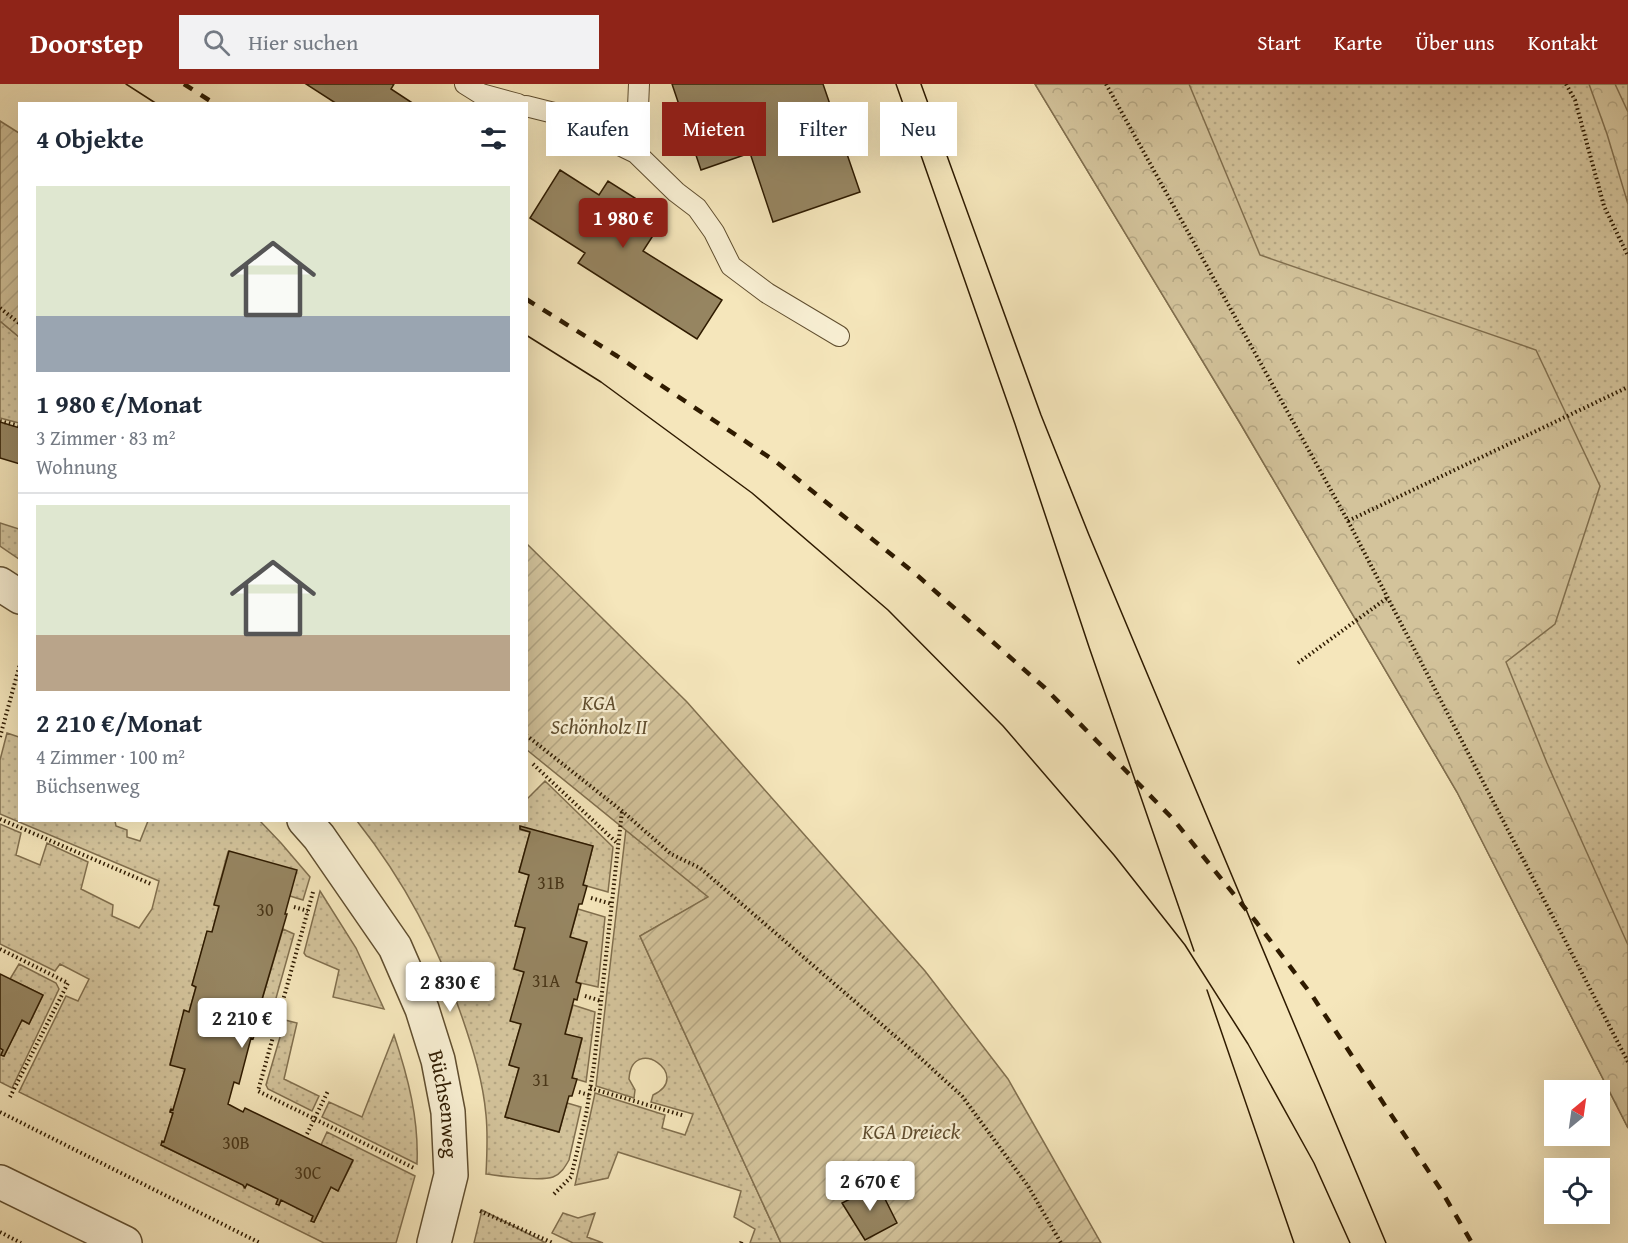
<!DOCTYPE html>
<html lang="de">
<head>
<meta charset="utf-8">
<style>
	:root { --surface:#fff; --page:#f2f2f3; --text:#1f2937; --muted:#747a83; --line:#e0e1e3; --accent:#8f2418 }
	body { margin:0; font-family:"Gentium Book Plus",serif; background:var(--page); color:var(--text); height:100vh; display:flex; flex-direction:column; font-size:22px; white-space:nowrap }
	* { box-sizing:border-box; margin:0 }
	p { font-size:20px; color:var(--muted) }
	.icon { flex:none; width:33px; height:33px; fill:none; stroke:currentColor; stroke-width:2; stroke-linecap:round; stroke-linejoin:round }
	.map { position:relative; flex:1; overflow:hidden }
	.details { position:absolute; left:18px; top:18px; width:510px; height:720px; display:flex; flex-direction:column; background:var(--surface); border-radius:0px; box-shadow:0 6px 24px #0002 }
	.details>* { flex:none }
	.hud { position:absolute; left:546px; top:18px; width:570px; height:54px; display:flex; gap:12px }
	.needle { width:39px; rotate:29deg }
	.fabs { position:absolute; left:1544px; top:996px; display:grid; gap:12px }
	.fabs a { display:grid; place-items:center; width:66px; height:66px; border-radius:0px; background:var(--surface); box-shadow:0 6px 24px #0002; font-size:30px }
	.price { position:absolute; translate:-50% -51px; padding:0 14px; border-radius:6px; background:#fff; color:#222; font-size:20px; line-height:39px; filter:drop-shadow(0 2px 3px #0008) }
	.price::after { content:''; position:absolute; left:50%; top:36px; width:18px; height:14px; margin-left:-9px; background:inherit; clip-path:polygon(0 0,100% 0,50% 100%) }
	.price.current { background:var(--accent); color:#fff }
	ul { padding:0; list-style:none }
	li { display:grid; align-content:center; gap:12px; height:318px; padding:0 18px }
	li+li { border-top:2px solid var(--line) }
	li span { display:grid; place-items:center; height:186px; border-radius:0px; color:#555 }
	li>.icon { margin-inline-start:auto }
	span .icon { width:108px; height:108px; fill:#fffc; stroke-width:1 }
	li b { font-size:26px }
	h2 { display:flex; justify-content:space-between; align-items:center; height:72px; padding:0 18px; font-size:26px }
	.chip { padding:0 21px; border-radius:0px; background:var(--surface); box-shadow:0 6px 24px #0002; font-size:21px; line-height:54px }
	.chip.current { background:var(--accent); color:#fff }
	header { display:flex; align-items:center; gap:36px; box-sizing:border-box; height:84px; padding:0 30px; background:var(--accent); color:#fff }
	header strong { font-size:28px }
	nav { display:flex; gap:33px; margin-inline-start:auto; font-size:21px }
	.search { width:420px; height:54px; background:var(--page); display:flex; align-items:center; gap:15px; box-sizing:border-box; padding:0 21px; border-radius:0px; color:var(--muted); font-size:22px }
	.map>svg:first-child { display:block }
</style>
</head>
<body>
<header>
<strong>Doorstep</strong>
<div class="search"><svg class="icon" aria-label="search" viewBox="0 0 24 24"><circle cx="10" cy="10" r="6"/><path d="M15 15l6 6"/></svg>Hier suchen</div>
<nav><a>Start</a><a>Karte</a><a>Über uns</a><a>Kontakt</a></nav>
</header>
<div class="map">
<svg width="1628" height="1159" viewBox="0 0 1628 1159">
	<defs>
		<pattern id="grass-dots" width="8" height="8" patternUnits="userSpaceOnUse" patternTransform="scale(1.5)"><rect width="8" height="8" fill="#d3c39b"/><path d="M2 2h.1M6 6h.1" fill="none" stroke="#b5a784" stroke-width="1.8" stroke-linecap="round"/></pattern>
		<pattern id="forest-crowns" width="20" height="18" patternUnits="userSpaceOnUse" patternTransform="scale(1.5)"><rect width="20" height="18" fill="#d3c39b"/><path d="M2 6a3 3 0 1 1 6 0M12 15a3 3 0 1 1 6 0" fill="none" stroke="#b5a784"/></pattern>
		<pattern id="garden-furrows" width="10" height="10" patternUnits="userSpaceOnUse" patternTransform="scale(1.5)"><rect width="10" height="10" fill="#d3c39b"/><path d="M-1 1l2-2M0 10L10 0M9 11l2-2" fill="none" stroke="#b5a784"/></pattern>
	</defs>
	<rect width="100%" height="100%" fill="#f5e6bb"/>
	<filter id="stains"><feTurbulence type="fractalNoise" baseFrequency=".00333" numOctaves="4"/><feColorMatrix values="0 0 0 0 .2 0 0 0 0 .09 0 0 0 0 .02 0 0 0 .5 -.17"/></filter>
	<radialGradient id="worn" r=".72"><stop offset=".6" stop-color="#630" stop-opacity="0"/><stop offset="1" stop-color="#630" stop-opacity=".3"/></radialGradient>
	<path fill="url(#grass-dots)" stroke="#816f4e" stroke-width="1.5" d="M1035 0H1628V1044L1457 708 1240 339Z
		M0 237 19 253V339L0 334Z
		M0 439 19 445V475L0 462Z
		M7 649 19 653 20 736 115 737 116 742 127 746V753L140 757 148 737H260L281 759 310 793 303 816 290 812 228 768 214 820 219 822 212 848H207L192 901 196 903 189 928 184 927 170 980 185 985 173 1026H170V1028L173 1029 164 1058 161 1061 243 1101 244 1104 247 1100 278 1115 279 1121 281 1116 313 1132 311 1137 314 1138 331 1103 338 1107 353 1077 321 1061 327 1048 415 1092 396 1159H324L19 1008 66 912 78 917 89 895 60 880 55 887 0 860V740L21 749 16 771 40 781 47 759 88 778 81 805 113 821 112 832 139 844 152 825 159 797 0 730V676Z
		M545 697 613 763 608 808 583 801 593 762 520 743V746L530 748 519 788 529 791 515 842 525 844 514 885 524 888 511 937 521 940 509 981 519 984 505 1033 559 1048 567 1019 581 1023 569 1076C565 1083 561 1090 553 1093 539 1098 502 1092 486 1090 487 1071 488 1051 486 1031 483 997 473 965 462 933 437 859 405 798 357 737L526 736 527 715Z
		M626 745 709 813 640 852 781 1159H750L755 1145 734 1133 741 1107 618 1068 608 1094 575 1101 595 1009 665 1031 662 1044 685 1051 693 1030 651 1018 653 1011C694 992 632 949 629 995L635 1006 634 1014 596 1002Z
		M320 807 356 864 384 925 333 913 339 886 306 872 304 869Z
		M578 825 605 833 598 903 576 898 587 859 570 853Z
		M283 845 294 850 271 932 258 929Z
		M19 880 56 899 59 905 12 1004 0 998V964L3 966 1 971 4 972 22 936 29 940 43 911 10 895Z
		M573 921 595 928 586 998 572 994 582 955 565 950Z
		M285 936 297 939 284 995 319 1012 312 1027 268 1005 266 1001Z
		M394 951C408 993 419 1035 417 1080L322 1033 329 1018 362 1033Z
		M482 1126 546 1159H474Z
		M563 1129 578 1134 595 1129 587 1153 603 1159H573L552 1149Z"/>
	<path fill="url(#forest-crowns)" stroke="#816f4e" stroke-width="1.5" d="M1035 0H1189L1260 171 1536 266 1600 402 1555 540 1506 578 1547 679 1628 861V1044L1457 708 1240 339Z
		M1589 0H1615L1628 28V120L1607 50Z"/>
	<path fill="url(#garden-furrows)" stroke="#816f4e" stroke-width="1.5" d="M0 37 19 49V253L0 237Z
		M526 459 687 618 925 887 1008 995 1101 1159H781L640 852 708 813 527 666Z"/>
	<path fill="#968561" stroke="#2f1b00" stroke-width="1.5" d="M306 0H394L391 5 414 20H337Z
		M672 0H823L860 108 773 138 750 69 701 86Z
		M560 86 599 111 608 97 665 133 643 167 722 216 697 255 578 179 585 169 530 134Z
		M0 338 20 344V380L0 374Z
		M520 742 593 762 583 801 587 802 582 820H579L570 853 587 858 576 898 581 900 577 916 574 915 565 950 582 954 572 994 577 995 572 1012H569L559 1048 505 1033 519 984 509 981 521 940 510 937 524 888 514 885 525 844 515 842 529 791 519 788 530 748 520 745Z
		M229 767 297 786 285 830H287L258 929 255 949 253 955 251 954 239 1000 234 998 228 1020 243 1028 245 1024 353 1076 338 1107 331 1103 314 1138 311 1137 313 1132 281 1116 279 1121 276 1120 278 1115 247 1100 245 1104 243 1101 161 1061 162 1057 164 1058 173 1029 170 1028 171 1025 173 1026 185 985 170 981 184 926 189 928 196 903 192 901 207 847 212 848 219 822 214 821Z
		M0 890 43 911 29 940 22 936 4 972 1 971 3 966 0 964Z
		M878 1101 897 1139 865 1156 842 1119Z"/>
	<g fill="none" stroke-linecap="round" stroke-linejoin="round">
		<g stroke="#604e2f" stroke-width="22">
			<path id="service" d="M465 0 481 10 518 20
				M639 0 636 69 676 108 697 124 714 148 731 182 767 209 839 252
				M526 22 554 29 636 69"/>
		</g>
		<g stroke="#604e2f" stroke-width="36">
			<g id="minor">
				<path d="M0 500 20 513"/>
				<path id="s1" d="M304 736 319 753 395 863 422 925 438 976 448 1028 451 1091 434 1159"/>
			</g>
		</g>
		<g stroke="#604e2f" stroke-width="36">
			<path id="tertiary" d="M0 1098 125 1159"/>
		</g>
		<path stroke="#2f1b00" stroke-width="4" stroke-dasharray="1.5 3" stroke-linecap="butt" d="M1106 0 1348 437 1628 978
			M1566 0 1575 16 1604 122 1628 172
			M0 224 20 240
			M0 337 20 342
			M1348 437 1628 303
			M1298 579 1387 514
			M526 651 622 727 671 770 700 784 917 971 962 1012 1028 1102 1061 1159
			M0 653 20 580
			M533 680 618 760
			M0 735 151 800
			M313 808 258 1007 414 1084
			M591 814 612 820
			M294 823 308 827
			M0 865 68 899 10 1013
			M585 912 601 917
			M266 942 276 944
			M590 1004 685 1032
			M579 1008 589 1011
			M0 1028 260 1159
			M307 1050 328 1007
			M554 1110 571 1093 586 1031 594 981 622 727
			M480 1127 553 1159
			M0 1148 21 1159
			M741 1159 742 1156"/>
		<use href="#service" stroke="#f8efd3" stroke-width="20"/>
		<use href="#minor" stroke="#f8efd3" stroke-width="33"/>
		<use href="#tertiary" stroke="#f8efd3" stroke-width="33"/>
		<path stroke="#2f1b00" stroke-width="1.5" d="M126 0 157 20
			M896 0 1015 340 1089 563 1194 867
			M921 0 1041 331 1089 451 1386 1159
			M526 251 601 298 752 409 888 526 1003 642 1114 771 1185 861 1248 960 1314 1079 1350 1159
			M1207 906 1294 1159"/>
		<path stroke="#2f1b00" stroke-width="4.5" stroke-dasharray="10 10" stroke-linecap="butt" d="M184 0 215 20
			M526 215 617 272 775 377 918 492 1045 604 1173 735 1257 839 1311 910 1441 1106 1472 1159"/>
	</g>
	<g text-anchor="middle" stroke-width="4.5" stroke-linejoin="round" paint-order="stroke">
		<g font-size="18" fill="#493618">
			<text x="551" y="805">31B</text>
			<text x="265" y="832">30</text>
			<text x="546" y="903">31A</text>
			<text x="541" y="1002">31</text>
			<text x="236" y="1065">30B</text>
			<text x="308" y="1095">30C</text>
		</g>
		<g font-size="21" font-style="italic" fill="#604d2e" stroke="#f8efd3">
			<text x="599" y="626">KGA<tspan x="599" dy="24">Schönholz II</tspan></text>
			<text x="911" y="1055">KGA Dreieck</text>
		</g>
		<g font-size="21" fill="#2f1b00" stroke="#f8efd3">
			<text dy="7" stroke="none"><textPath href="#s1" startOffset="322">Büchsenweg</textPath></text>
		</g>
	</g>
	<rect width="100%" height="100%" filter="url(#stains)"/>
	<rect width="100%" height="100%" fill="url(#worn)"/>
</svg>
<div class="fabs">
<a><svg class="needle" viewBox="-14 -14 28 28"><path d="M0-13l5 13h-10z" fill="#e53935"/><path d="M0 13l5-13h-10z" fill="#747a83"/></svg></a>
<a><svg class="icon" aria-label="locate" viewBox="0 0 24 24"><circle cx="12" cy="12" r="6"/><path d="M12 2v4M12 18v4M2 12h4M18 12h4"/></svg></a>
</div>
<b class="price current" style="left:623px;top:165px">1 980 €</b>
<b class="price" style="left:450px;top:929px">2 830 €</b>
<b class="price" style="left:242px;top:965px">2 210 €</b>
<b class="price" style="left:870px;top:1128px">2 670 €</b>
<div class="hud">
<a class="chip">Kaufen</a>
<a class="chip current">Mieten</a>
<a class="chip">Filter</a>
<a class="chip">Neu</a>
</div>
<section class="details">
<h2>4 Objekte<svg class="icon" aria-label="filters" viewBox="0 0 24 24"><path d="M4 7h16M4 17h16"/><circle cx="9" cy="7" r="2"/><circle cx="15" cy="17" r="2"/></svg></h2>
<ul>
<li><span style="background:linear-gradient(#dfe7d0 70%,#9aa5b1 0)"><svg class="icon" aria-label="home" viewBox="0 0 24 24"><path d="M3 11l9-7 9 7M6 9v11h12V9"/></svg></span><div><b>1 980 €/Monat</b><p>3 Zimmer · 83 m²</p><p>Wohnung</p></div></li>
<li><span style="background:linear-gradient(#dfe7d0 70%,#b9a48a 0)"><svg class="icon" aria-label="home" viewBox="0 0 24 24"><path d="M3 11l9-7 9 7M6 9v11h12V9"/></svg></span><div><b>2 210 €/Monat</b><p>4 Zimmer · 100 m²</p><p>Büchsenweg</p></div></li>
</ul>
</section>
</div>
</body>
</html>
